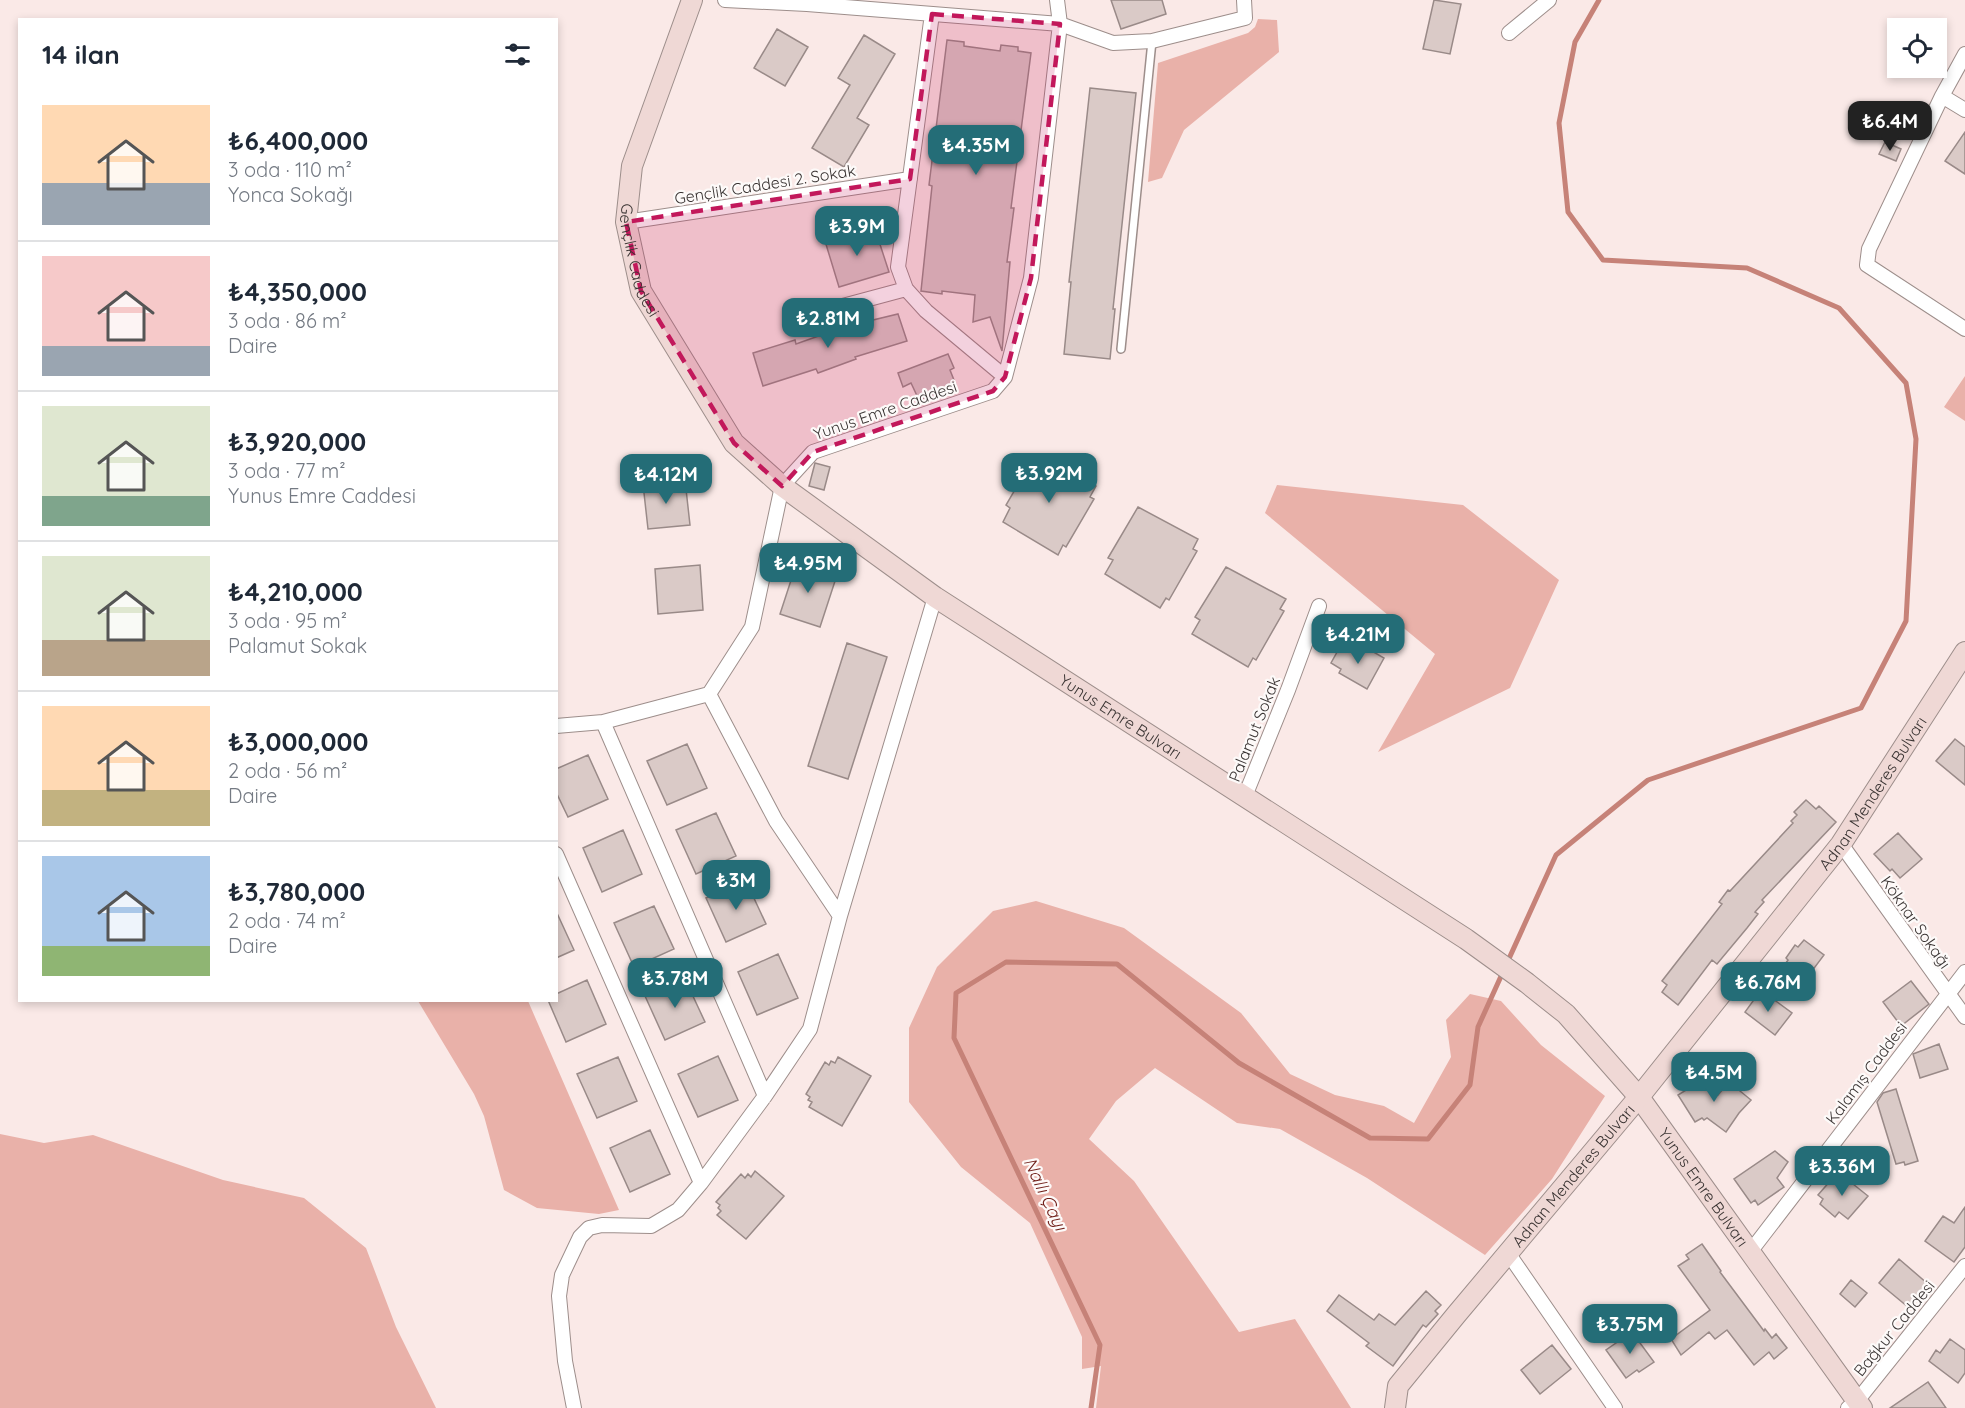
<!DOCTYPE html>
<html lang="tr">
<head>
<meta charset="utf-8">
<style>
	:root { --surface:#fff; --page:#f2f2f3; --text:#1f2937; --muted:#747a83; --line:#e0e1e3; --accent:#246d77 }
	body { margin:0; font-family:Quicksand,sans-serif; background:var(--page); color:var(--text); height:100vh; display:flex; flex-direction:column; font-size:22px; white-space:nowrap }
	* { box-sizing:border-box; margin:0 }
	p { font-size:20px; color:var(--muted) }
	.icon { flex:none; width:33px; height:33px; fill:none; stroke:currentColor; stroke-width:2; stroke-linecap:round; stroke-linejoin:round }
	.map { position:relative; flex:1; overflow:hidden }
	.drawer { position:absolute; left:18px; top:18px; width:540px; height:984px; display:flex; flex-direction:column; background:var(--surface); border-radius:0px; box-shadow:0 3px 9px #0003 }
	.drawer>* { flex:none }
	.fabs { position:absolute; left:1887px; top:18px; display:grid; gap:12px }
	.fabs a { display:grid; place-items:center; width:60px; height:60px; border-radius:0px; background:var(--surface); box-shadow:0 3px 9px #0003; font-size:30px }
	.price { position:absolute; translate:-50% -51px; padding:0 14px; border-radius:12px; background:var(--accent); color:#fff; font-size:20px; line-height:39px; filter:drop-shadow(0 2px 3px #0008) }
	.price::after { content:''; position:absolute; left:50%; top:36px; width:18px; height:14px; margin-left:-9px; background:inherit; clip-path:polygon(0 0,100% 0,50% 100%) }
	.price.selected { background:#222; color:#fff }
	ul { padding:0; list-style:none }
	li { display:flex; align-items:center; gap:18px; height:150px; padding:0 24px }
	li+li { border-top:2px solid var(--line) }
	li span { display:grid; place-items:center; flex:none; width:168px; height:120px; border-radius:0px; color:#555 }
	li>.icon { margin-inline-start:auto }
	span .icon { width:72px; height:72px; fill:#fffc; stroke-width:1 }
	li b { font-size:26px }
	h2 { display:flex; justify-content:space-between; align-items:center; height:72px; padding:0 24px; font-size:26px }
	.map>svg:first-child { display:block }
</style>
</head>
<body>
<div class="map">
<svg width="1965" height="1408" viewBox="0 0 1965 1408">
	<rect width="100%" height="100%" fill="#fae9e7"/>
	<path fill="#e9b1a9" d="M1258 19 1277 20 1279 52 1184 130 1162 178 1148 182 1158 63 1248 33 1255 27Z
		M1965 376V421L1944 407Z
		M1277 485 1463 505 1559 580 1510 688 1378 752 1435 654 1265 513Z
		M1036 901 1124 928 1241 1013 1290 1074 1335 1095 1384 1106 1414 1123 1451 1057 1446 1020 1470 994 1501 1001 1541 1045 1605 1096 1552 1179 1485 1255 1367 1178 1280 1129 1237 1123 1155 1068 1116 1101 1089 1139 1134 1181 1239 1332 1295 1319 1351 1408H1096L1101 1366 1082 1369V1337L1030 1223 961 1167 909 1102V1028L937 967 993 911Z
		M418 1001H528L619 1210 599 1214 537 1208 504 1190 484 1116 474 1094Z
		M0 1134 44 1143 93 1135 223 1180 304 1198 366 1248 396 1327 436 1408H0Z"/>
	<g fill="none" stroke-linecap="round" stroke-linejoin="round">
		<path stroke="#c68278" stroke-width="5" d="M1091 1408 1100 1345 954 1038 956 993 1006 962 1117 964 1239 1063 1370 1138 1428 1139 1470 1085 1478 1027 1556 855 1648 780 1861 708 1906 621 1916 439 1906 383 1839 308 1747 268 1603 260 1568 212 1559 123 1575 42 1599 0"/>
	</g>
	<path fill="#dacac7" stroke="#998a88" stroke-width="1.5" d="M1111 0H1162L1166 14 1121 29Z
		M1434 0 1461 4 1450 54 1423 49Z
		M777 29 808 47 785 86 754 68Z
		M864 35 895 54 857 118 869 125 844 167 812 148 850 85 838 78Z
		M947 40 964 42V46L1000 51 1001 45 1018 47V51L1031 53 1011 208H1014L1007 262H1010L1002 351 990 317 973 322 975 295 942 291V294L921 291 932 186 929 185Z
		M1090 88 1136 93 1113 309H1115L1110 359 1064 354 1071 282H1069Z
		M1965 132V174L1945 161Z
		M1885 142 1901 149 1896 161 1879 154Z
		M874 226 889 272 839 287 825 241Z
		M898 314 907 341 855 357 856 359 818 373 816 369 763 386 753 353 795 340 796 344 844 327Z
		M948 354 954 368 950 370 956 385 919 400 911 383 903 387 898 373Z
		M1036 454 1096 486 1090 497 1094 499 1066 547 1063 545 1058 555 1003 522 1010 508 1006 505Z
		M815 463 830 467 824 490 809 486Z
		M685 480 690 525 648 529 643 484Z
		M1138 507 1198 539 1193 549 1197 551 1169 600 1166 598 1160 608 1105 574 1113 560 1108 558Z
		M797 562 837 575 820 627 780 614Z
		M700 565 703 610 658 614 655 569Z
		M1226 567 1286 599 1280 609 1284 611 1256 660 1253 658 1248 667 1192 634 1200 620 1195 617Z
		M847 643 887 657 848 779 808 766Z
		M1341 645 1360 656 1365 647 1384 658 1367 689 1339 673 1341 669 1331 663Z
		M1955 739 1965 747V785L1936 761Z
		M687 744 707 788 667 805 647 761Z
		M588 755 608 799 568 817 556 792V769Z
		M1806 800 1816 809 1819 806 1836 822 1762 900 1764 902 1755 912 1758 914 1747 928 1717 964 1712 960 1678 1005 1662 992 1667 985 1662 981 1722 904 1719 902 1728 890 1730 891 1793 823 1791 821 1797 815 1794 812Z
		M716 813 736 856 696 874 676 830Z
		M623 830 642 874 602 892 583 848Z
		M1898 833 1922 859 1900 878 1892 869 1890 871 1874 854Z
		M746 881 766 924 726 942 706 898Z
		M654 906 674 949 634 967 614 923Z
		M556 911 574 950 556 958Z
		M1804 940 1824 955 1803 983 1783 967 1788 960 1786 958 1795 945 1798 947Z
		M778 954 798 998 757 1015 738 972Z
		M685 979 705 1022 665 1040 645 996Z
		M587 980 606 1024 566 1042 548 1000H556V994Z
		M1911 981 1929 1004 1901 1026 1883 1002Z
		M1761 990 1792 1013 1775 1035 1745 1012Z
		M1939 1044 1948 1069 1920 1078 1913 1054Z
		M718 1056 738 1100 698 1117 678 1074Z
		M618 1057 637 1101 597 1118 577 1074Z
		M838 1057 871 1076 842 1126 809 1107 812 1102 808 1100 810 1097 806 1094 825 1062 829 1065 831 1061 835 1063Z
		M1707 1077 1718 1095 1729 1082 1751 1100 1739 1113 1726 1132 1707 1118 1704 1120 1702 1118 1695 1122 1678 1095Z
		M1896 1089 1918 1161 1905 1165 1904 1162 1896 1164 1877 1102 1883 1093Z
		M650 1130 670 1174 630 1192 610 1148Z
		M1775 1151 1788 1162 1777 1178 1784 1187 1758 1205 1755 1200 1751 1203 1734 1179Z
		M755 1171 784 1196 746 1239 717 1215 721 1211 718 1208 720 1205 716 1202 741 1174 745 1178 748 1174 751 1177Z
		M1838 1172 1868 1196 1848 1219 1839 1212 1835 1217 1820 1204 1823 1199 1818 1195Z
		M1965 1207V1247L1954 1262 1925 1241 1943 1216 1954 1223Z
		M1702 1244 1721 1271 1720 1272 1764 1331 1765 1329 1772 1338 1776 1334 1787 1348 1774 1359 1769 1352 1754 1365 1727 1330 1715 1339 1709 1332 1681 1355 1671 1339 1710 1310 1678 1266 1689 1259 1686 1255Z
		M1899 1259 1928 1284 1908 1307 1879 1283Z
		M1851 1280 1867 1293 1855 1307 1840 1294Z
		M1426 1291 1441 1305 1435 1311 1438 1314 1426 1327 1423 1325 1393 1366 1366 1346 1369 1343 1327 1311 1339 1295 1374 1320 1379 1314 1395 1325Z
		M1632 1332 1654 1362 1639 1372 1637 1370 1626 1378 1606 1350Z
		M1950 1339 1965 1350V1373L1958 1383 1929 1361 1936 1350 1940 1353Z
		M1552 1345 1571 1369 1540 1394 1521 1370Z
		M1928 1382 1946 1408H1890Z"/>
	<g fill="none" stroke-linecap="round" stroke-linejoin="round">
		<g stroke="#9d8e8b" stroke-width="10">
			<path id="lane" d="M1121 349 1152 41"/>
		</g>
		<g stroke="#9d8e8b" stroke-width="16">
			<path id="street" d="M725 0 807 4 1060 24 1113 43 1152 41 1245 18 1244 0
				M932 14 898 267 906 289 926 311 1005 377
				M1509 33 1549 0
				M1965 54 1942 96 1869 249 1867 265 1965 329
				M1942 96 1965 110
				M626 222 910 179
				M798 318 906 289
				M709 694 776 821 840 916
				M603 722 765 1096
				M556 726 603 722 709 694 752 627 782 486 813 452 993 391 1005 377 1031 278 1060 24 1057 0
				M1245 796 1288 690 1319 606
				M1841 844 1965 1017
				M556 854 701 1183 765 1096 810 1029 840 916 935 597
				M1750 1252 1965 972
				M1508 1253 1615 1408
				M574 1408 565 1361 559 1296 562 1275 580 1237 589 1228 602 1225 651 1226 678 1210 701 1183
				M1848 1408 1857 1401 1965 1266"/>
		</g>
		<g stroke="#9d8e8b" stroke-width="22">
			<g id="secondary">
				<path id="s1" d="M692 0 632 166 626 222 641 291 734 443 782 486 935 597 1466 939 1527 983 1566 1014 1639 1097 1862 1408"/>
				<path id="s2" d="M1395 1408 1398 1386 1456 1315 1639 1097 1841 844 1965 652"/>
			</g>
		</g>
		<use href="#lane" stroke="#fff" stroke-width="7"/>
		<use href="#street" stroke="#fff" stroke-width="14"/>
		<use href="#secondary" stroke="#efd8d5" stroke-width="20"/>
	</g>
	<path fill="#c2185b" fill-opacity="0.2" stroke="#c2185b" stroke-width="4.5" stroke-dasharray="12 8" stroke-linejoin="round" d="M932 14 1060 24 1031 278 1005 377 993 391 813 452 782 486 734 443 641 291 626 222 910 179Z"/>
	<g text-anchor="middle" stroke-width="4.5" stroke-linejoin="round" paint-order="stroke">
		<g font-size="16" fill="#3a3433" stroke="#fdfaf9">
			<text transform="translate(765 184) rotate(-9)" y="6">Gençlik Caddesi 2. Sokak</text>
			<text dy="6" stroke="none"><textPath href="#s1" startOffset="273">Gençlik Caddesi</textPath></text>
			<text transform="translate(885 410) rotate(-19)" y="6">Yunus Emre Caddesi</text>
			<text dy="6" stroke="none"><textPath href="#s1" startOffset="956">Yunus Emre Bulvarı</textPath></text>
			<text transform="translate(1254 729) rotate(-68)" y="6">Palamut Sokak</text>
			<text dy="6" stroke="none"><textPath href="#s2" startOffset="782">Adnan Menderes Bulvarı</textPath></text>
			<text transform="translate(1916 922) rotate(55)" y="6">Köknar Sokağı</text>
			<text transform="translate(1866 1073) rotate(-53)" y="6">Kalamış Caddesi</text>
			<text dy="6" stroke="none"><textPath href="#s2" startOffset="296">Adnan Menderes Bulvarı</textPath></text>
			<text dy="6" stroke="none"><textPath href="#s1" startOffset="1713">Yunus Emre Bulvarı</textPath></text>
			<text transform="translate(1894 1328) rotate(-51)" y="6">Bağkur Caddesi</text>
		</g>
		<g font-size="18" font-style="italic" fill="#6f1d17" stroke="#fdfaf9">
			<text transform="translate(1045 1194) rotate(65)" y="6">Nallı Çayı</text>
		</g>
	</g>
</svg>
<div class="fabs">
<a><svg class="icon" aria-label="locate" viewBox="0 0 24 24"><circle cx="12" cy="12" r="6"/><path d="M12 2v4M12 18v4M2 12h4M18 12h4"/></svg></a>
</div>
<b class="price selected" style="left:1890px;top:152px">₺6.4M</b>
<b class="price" style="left:976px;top:176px">₺4.35M</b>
<b class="price" style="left:857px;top:257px">₺3.9M</b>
<b class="price" style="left:828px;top:349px">₺2.81M</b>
<b class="price" style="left:1049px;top:504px">₺3.92M</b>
<b class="price" style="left:666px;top:505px">₺4.12M</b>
<b class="price" style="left:808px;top:594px">₺4.95M</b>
<b class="price" style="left:1358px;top:665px">₺4.21M</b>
<b class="price" style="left:736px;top:911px">₺3M</b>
<b class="price" style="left:675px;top:1009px">₺3.78M</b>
<b class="price" style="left:1768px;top:1013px">₺6.76M</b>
<b class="price" style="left:1714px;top:1103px">₺4.5M</b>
<b class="price" style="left:1842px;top:1197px">₺3.36M</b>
<b class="price" style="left:1630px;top:1355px">₺3.75M</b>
<section class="drawer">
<h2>14 ilan<svg class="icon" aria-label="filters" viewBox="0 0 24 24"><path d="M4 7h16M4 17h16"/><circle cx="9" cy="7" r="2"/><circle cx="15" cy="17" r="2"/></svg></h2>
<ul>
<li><span style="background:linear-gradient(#ffd9b3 65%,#9aa5b1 0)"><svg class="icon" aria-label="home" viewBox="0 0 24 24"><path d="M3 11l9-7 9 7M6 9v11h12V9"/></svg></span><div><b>₺6,400,000</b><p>3 oda · 110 m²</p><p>Yonca Sokağı</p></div></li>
<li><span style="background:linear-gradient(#f6c9c9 75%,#9aa5b1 0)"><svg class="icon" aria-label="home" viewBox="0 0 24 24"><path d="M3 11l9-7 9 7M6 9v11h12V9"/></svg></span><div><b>₺4,350,000</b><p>3 oda · 86 m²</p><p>Daire</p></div></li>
<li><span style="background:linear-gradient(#dfe7d0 75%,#7fa58c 0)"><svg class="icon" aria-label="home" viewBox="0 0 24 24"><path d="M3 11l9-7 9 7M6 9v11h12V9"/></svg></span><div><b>₺3,920,000</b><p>3 oda · 77 m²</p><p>Yunus Emre Caddesi</p></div></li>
<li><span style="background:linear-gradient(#dfe7d0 70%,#b9a48a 0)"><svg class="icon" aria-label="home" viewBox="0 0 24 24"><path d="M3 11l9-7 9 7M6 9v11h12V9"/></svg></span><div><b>₺4,210,000</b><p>3 oda · 95 m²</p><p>Palamut Sokak</p></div></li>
<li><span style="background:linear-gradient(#ffd9b3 70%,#c2b280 0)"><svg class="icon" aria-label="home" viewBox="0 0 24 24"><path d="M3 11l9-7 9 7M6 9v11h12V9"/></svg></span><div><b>₺3,000,000</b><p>2 oda · 56 m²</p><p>Daire</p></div></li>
<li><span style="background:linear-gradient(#a9c7e8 75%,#8fb573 0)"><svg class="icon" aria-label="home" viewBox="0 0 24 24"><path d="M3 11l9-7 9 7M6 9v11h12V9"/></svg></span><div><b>₺3,780,000</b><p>2 oda · 74 m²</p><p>Daire</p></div></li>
</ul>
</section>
</div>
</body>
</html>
